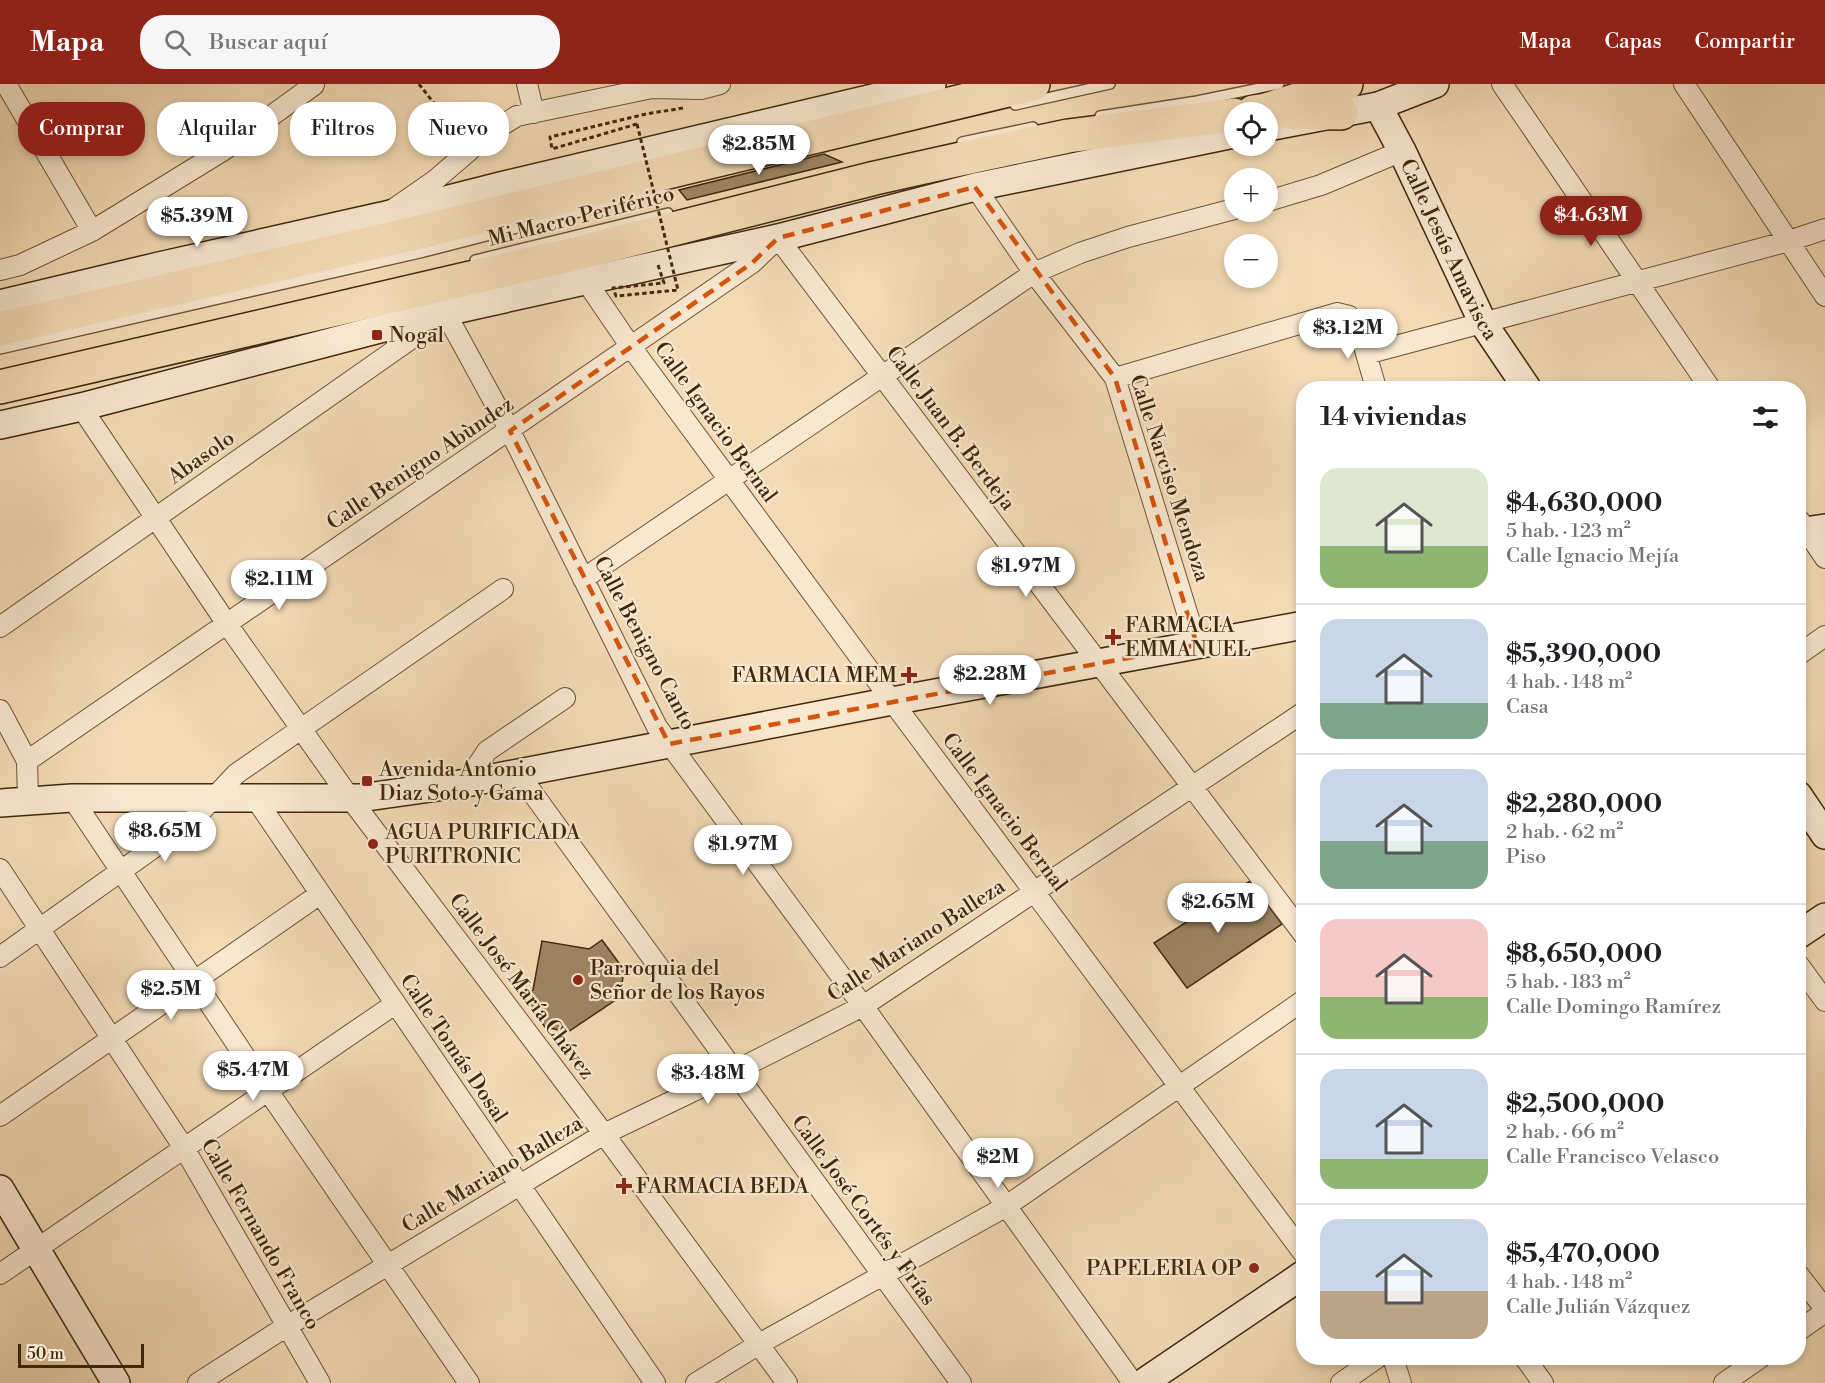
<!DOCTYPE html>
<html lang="es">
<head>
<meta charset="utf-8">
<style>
	:root { --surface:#fff; --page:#f6f6f6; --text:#202124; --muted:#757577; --line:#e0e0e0; --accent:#8f2418 }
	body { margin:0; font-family:"Libre Bodoni",serif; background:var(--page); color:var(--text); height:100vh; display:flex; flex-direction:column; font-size:22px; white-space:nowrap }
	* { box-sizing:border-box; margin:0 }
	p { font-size:20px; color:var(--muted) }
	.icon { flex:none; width:33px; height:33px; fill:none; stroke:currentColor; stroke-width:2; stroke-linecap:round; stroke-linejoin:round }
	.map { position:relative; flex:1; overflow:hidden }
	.drawer { position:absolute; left:1296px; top:297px; width:510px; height:984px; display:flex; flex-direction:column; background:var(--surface); border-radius:24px; box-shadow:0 3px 9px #0003 }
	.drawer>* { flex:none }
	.guide { position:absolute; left:18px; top:18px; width:570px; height:54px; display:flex; gap:12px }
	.tools { position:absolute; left:1224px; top:18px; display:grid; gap:12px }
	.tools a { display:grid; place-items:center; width:54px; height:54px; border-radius:50%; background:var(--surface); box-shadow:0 3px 9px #0003; font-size:30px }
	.scale { position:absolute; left:18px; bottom:15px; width:126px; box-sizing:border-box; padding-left:6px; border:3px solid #41280b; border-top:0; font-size:16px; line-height:21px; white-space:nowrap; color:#41280b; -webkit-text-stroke:4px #f8e8d0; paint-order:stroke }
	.price { position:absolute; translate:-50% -51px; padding:0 14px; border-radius:21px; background:#fff; color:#222; font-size:20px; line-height:39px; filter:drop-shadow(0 2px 3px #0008) }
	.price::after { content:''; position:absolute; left:50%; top:36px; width:18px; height:14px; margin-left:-9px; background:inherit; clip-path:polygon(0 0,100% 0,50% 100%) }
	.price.current { background:var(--accent); color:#fff }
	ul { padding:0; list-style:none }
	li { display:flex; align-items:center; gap:18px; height:150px; padding:0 24px }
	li+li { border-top:2px solid var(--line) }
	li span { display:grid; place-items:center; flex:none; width:168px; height:120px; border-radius:18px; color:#555 }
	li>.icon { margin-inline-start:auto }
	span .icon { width:72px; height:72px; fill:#fffc; stroke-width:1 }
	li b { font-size:26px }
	h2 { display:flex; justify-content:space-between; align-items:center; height:72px; padding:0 24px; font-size:26px }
	.tag { padding:0 21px; border-radius:24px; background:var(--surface); box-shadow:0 3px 9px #0003; font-size:21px; line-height:54px }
	.tag.current { background:var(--accent); color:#fff }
	header { display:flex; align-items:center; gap:36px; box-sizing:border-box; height:84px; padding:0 30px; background:var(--accent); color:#fff }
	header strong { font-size:28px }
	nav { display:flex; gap:33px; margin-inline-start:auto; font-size:21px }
	.search { width:420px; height:54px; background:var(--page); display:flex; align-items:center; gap:15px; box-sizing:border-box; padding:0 21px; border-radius:24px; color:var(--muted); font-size:22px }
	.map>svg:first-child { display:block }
</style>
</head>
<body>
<header>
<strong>Mapa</strong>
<div class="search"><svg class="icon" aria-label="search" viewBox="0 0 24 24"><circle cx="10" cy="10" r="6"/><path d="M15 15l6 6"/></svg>Buscar aquí</div>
<nav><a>Mapa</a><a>Capas</a><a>Compartir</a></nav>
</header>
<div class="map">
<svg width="1825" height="1299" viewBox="0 0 1825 1299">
	<rect width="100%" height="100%" fill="#f4dbb6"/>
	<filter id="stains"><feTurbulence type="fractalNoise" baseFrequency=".00333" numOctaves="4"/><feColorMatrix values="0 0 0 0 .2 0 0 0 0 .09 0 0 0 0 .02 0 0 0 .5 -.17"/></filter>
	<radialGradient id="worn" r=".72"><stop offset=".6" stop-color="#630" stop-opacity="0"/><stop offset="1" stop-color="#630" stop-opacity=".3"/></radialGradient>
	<path fill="#9e8564" stroke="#41280b" stroke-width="1.5" d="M824 70 842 78 687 116 679 106Z
		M1250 797 1282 840 1187 904 1154 859Z
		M602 856 624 886 620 913 568 948 545 943 524 913 533 906 542 857 589 865Z"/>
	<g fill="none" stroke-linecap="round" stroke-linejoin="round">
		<g stroke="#6e5536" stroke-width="12">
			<path id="lane" d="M1015 21 1110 0
				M1100 32 1197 17 1279 0
				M962 58 1033 43
				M475 176 668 129
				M0 265 424 168 661 107"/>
		</g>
		<g stroke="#6e5536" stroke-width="22">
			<path id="street" d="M6 0 92 147
				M527 0 534 29
				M1502 0 1710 304
				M1684 0 1825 212
				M449 40 469 67
				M975 103 1034 189 1115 294 1197 561
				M1268 117 1321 101 1402 67
				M395 124 434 97 469 67 481 54 517 32 652 4 701 5 720 0
				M0 186 20 181 92 147 224 66 314 1
				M586 197 631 263 892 617 1304 1170
				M445 228 510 347 657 643 863 922 1133 1299
				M1366 270 1789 157 1825 145
				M1115 294 1337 229 1349 232 1358 242 1376 304
				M81 323 227 540 350 714 604 1050 787 1299
				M1800 437 1825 474
				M583 495 1034 189 1080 169 1128 153 1234 125
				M0 543 405 259 412 254 421 235
				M1798 571 1825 552
				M0 626 27 677 28 716
				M27 677 752 179 778 154 1304 851
				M518 689 961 1299
				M466 699 487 667 565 614
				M72 714 268 1007 469 1299
				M255 714 655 1299
				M0 785 184 1064 320 1299
				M0 873 194 735 236 690 503 505
				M1798 880 1825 917
				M0 1032 320 810
				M0 1190 395 920
				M1798 1190 1825 1225
				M1798 1247 1825 1228
				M1393 1274 1401 1299
				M1525 1274 1543 1299
				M198 1299 287 1242 604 1050 733 988 863 922 1304 628
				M696 1299 759 1260 1005 1123 1304 916
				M1341 1299 1377 1274
				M1724 1299 1760 1274"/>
		</g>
		<g stroke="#41280b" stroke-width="30">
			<g id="secondary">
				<path id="s1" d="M1378 22 1402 67 1483 239 1527 304"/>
				<path d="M1268 43 1378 22 1435 0"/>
				<path d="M0 220 159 182 382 132 500 102 932 0"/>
				<path d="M0 341 81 323 445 228 778 154 975 103 1234 50"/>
				<path d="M1798 448 1825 444"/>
				<path d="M1798 711 1825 751"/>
				<path d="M0 719 72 714H360L466 699 892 617 1304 541"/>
				<path d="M1798 851 1825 833"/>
				<path d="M0 1105 116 1299"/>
				<path d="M1143 1299 1304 1190"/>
			</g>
		</g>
		<g stroke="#41280b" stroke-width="36">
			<path id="highway" d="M1253 28 1266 26 1346 0
				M1288 28 1341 29
				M0 245 415 149 1033 0
				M0 303 574 170 875 94 956 76 1068 52 1234 31"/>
		</g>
		<path stroke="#41280b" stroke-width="3" stroke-dasharray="4.5 3" stroke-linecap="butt" d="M419 0 440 27
			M637 40 552 65 550 53 646 30 683 24"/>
		<use href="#lane" stroke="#f8e8d0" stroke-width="9"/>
		<use href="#street" stroke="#f8e8d0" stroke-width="20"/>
		<use href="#secondary" stroke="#f8e8d0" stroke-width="27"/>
		<use href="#highway" stroke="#f4dbb6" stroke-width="33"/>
		<path stroke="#41280b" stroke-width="3" stroke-dasharray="4.5 3" stroke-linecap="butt" d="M637 40 678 206 616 212 613 204 664 199 658 181"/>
	</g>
	<path fill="none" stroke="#d7540c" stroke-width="4.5" stroke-dasharray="12 8" stroke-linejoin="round" d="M975 103 1115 294 1197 561 669 660 510 347 752 179 778 154Z"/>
	<g fill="#8f2418" stroke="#f8e8d0" stroke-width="2">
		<rect x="371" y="245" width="12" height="12" rx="3"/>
		<path d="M1110 544h6v6h6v6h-6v6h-6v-6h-6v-6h6z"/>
		<path d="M906 582h6v6h6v6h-6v6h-6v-6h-6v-6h6z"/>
		<rect x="361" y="691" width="12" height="12" rx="3"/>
		<circle cx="373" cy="760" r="6"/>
		<circle cx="578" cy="896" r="6"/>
		<path d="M621 1093h6v6h6v6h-6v6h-6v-6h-6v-6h6z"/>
		<circle cx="1254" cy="1184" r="6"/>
	</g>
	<g text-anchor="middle" stroke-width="4.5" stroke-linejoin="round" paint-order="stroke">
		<g font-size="21" fill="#41280b" stroke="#f8e8d0">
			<text transform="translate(581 132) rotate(-14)" y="7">Mi Macro Periférico</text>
			<text dy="7" stroke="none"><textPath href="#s1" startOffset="160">Calle Jesús Amavisca</textPath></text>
			<text transform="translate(716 338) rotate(54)" y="7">Calle Ignacio Bernal</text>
			<text transform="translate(951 344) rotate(53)" y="7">Calle Juan B. Berdeja</text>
			<text transform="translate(201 373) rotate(-35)" y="7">Abasolo</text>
			<text transform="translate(420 379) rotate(-34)" y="7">Calle Benigno Abùndez</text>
			<text transform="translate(1170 394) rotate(72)" y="7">Calle Narciso Mendoza</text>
			<text transform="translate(645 559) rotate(62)" y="7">Calle Benigno Canto</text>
			<text transform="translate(1005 728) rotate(53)" y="7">Calle Ignacio Bernal</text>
			<text transform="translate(916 856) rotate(-33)" y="7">Calle Mariano Balleza</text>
			<text transform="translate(522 902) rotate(53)" y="7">Calle José María Chávez</text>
			<text transform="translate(454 964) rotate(56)" y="7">Calle Tomás Dosal</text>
			<text transform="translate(492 1090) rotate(-31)" y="7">Calle Mariano Balleza</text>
			<text transform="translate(864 1126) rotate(54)" y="7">Calle José Cortés y Frías</text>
			<text transform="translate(261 1150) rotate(60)" y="7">Calle Fernando Franco</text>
		</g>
		<g font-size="21" fill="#41280b" stroke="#f8e8d0" text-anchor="start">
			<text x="389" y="258">Nogal</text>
			<text x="1125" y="548">FARMACIA<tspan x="1125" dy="24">EMMANUEL</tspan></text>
			<text x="897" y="598" text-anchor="end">FARMACIA MEM</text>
			<text x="379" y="692">Avenida Antonio<tspan x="379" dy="24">Diaz Soto y Gama</tspan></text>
			<text x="385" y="755">AGUA PURIFICADA<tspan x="385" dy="24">PURITRONIC</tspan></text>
			<text x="590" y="891">Parroquia del<tspan x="590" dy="24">Señor de los Rayos</tspan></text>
			<text x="636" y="1109">FARMACIA BEDA</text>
			<text x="1242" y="1191" text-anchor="end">PAPELERIA OP</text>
		</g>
	</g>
	<rect width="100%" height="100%" filter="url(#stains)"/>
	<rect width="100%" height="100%" fill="url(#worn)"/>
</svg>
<div class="tools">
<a><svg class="icon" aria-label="locate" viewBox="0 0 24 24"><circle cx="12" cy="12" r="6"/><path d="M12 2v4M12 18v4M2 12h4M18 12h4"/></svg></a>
<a>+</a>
<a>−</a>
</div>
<div class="scale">50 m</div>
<b class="price" style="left:759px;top:92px">$2.85M</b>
<b class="price current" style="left:1591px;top:163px">$4.63M</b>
<b class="price" style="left:197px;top:164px">$5.39M</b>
<b class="price" style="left:1348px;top:276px">$3.12M</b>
<b class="price" style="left:1026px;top:514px">$1.97M</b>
<b class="price" style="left:279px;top:527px">$2.11M</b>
<b class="price" style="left:990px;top:622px">$2.28M</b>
<b class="price" style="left:165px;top:779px">$8.65M</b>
<b class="price" style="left:743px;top:792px">$1.97M</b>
<b class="price" style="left:1218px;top:850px">$2.65M</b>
<b class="price" style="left:171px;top:937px">$2.5M</b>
<b class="price" style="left:253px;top:1018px">$5.47M</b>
<b class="price" style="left:708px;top:1021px">$3.48M</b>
<b class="price" style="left:998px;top:1105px">$2M</b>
<div class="guide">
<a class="tag current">Comprar</a>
<a class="tag">Alquilar</a>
<a class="tag">Filtros</a>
<a class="tag">Nuevo</a>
</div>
<section class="drawer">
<h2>14 viviendas<svg class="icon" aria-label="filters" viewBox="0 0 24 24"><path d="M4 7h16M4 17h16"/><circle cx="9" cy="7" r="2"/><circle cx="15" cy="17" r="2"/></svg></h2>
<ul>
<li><span style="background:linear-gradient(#dfe7d0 65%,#8fb573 0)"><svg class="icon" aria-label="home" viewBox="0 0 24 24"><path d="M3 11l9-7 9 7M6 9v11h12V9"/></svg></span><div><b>$4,630,000</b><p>5 hab. · 123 m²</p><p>Calle Ignacio Mejía</p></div></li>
<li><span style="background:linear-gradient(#c9d6e8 70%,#7fa58c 0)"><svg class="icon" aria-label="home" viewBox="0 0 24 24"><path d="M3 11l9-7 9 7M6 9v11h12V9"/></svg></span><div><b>$5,390,000</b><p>4 hab. · 148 m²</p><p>Casa</p></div></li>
<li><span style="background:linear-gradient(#c9d6e8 60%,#7fa58c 0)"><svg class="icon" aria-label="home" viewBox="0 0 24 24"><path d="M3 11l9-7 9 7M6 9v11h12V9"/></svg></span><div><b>$2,280,000</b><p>2 hab. · 62 m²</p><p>Piso</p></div></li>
<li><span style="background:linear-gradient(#f6c9c9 65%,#8fb573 0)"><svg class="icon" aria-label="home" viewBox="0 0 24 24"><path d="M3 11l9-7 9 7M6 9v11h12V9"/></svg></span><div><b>$8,650,000</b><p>5 hab. · 183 m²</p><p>Calle Domingo Ramírez</p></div></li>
<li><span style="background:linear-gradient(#c9d6e8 75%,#8fb573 0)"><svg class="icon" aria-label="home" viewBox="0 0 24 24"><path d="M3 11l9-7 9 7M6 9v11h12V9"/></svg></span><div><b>$2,500,000</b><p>2 hab. · 66 m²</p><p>Calle Francisco Velasco</p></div></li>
<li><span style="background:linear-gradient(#c9d6e8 60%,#b9a48a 0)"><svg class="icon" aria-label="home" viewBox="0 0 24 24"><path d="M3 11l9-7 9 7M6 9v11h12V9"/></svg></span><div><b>$5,470,000</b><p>4 hab. · 148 m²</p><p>Calle Julián Vázquez</p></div></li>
</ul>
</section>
</div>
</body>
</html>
